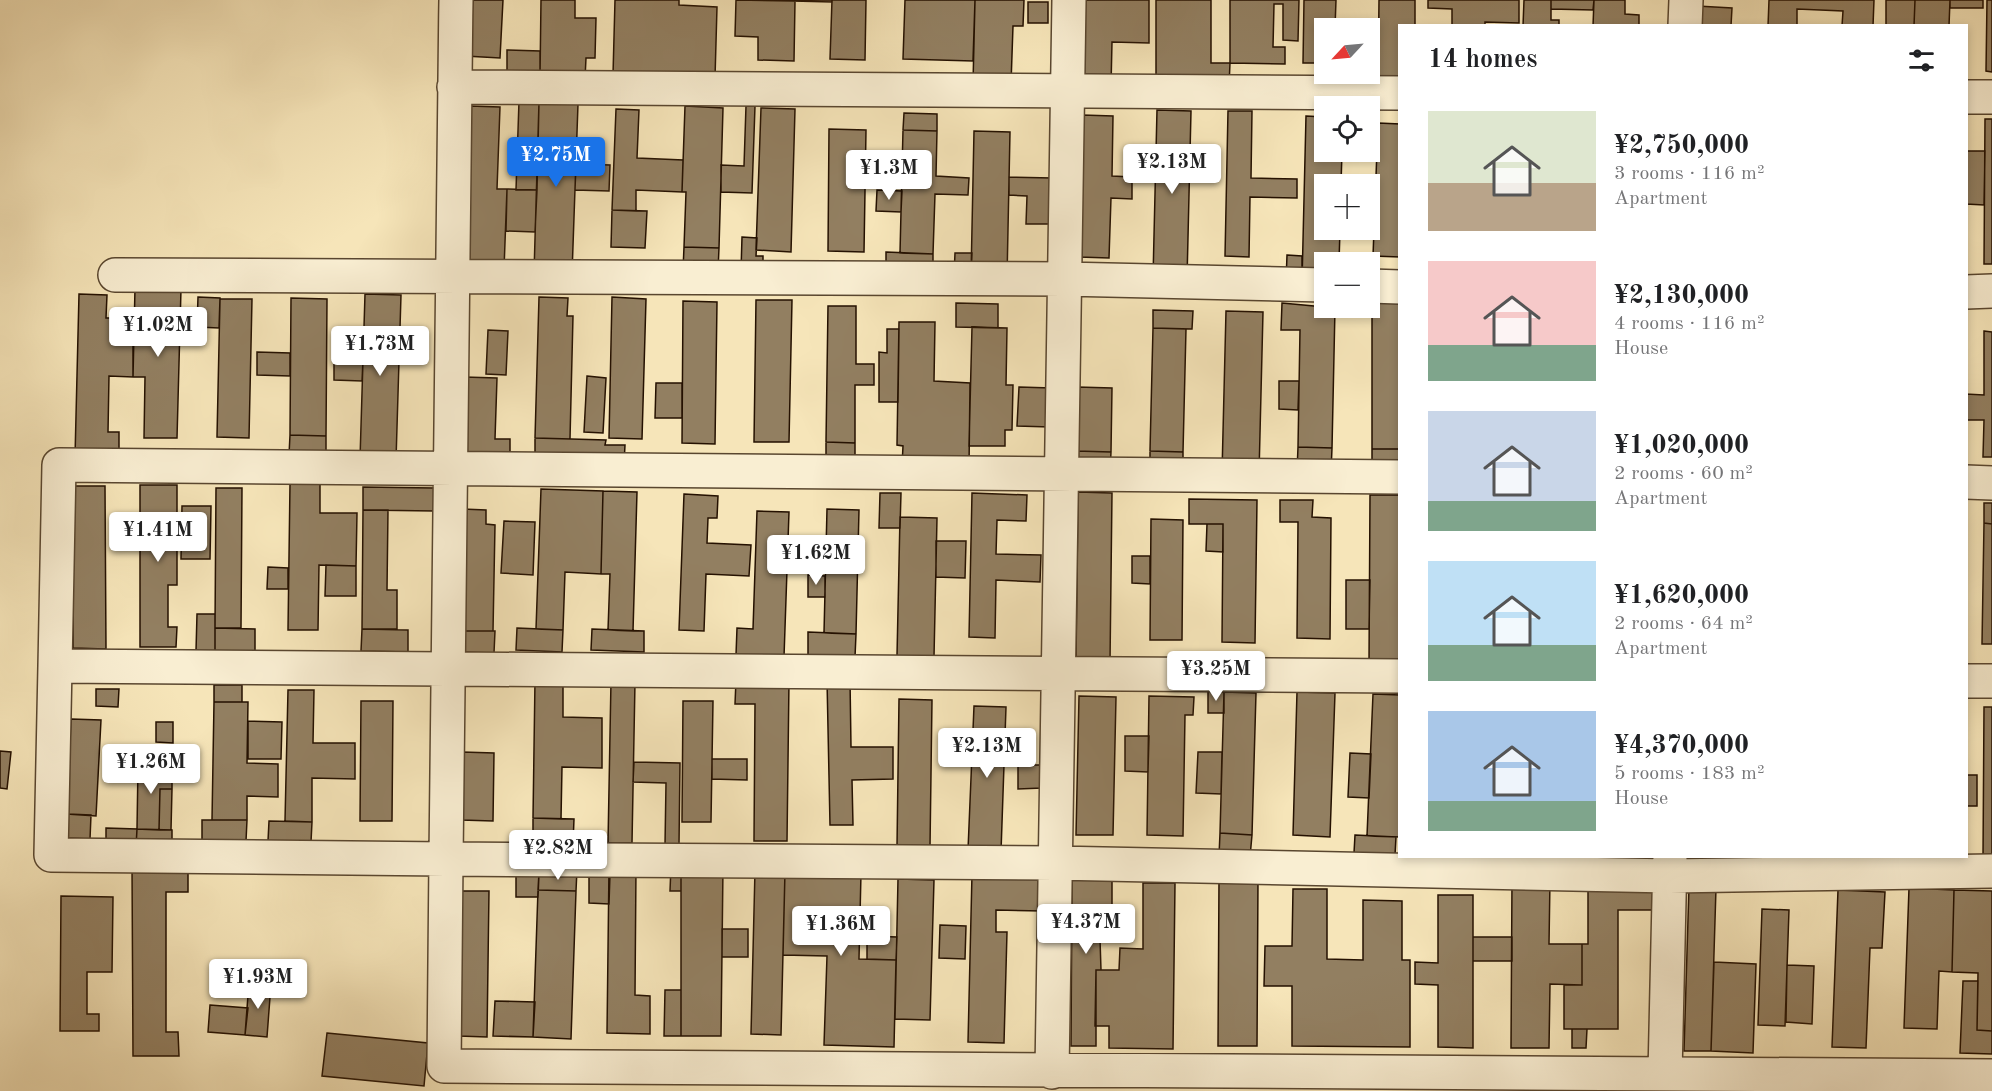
<!DOCTYPE html>
<html lang="en">
<head>
<meta charset="utf-8">
<style>
	:root { --surface:#fff; --page:#f2f2f2; --text:#202124; --muted:#757577; --accent:#1a73e8 }
	body { margin:0; font-family:"Old Standard TT",serif; background:var(--page); color:var(--text); height:100vh; display:flex; flex-direction:column; font-size:22px; white-space:nowrap }
	* { box-sizing:border-box; margin:0 }
	p { font-size:20px; color:var(--muted) }
	.icon { flex:none; width:33px; height:33px; fill:none; stroke:currentColor; stroke-width:2; stroke-linecap:round; stroke-linejoin:round }
	.map { position:relative; flex:1; overflow:hidden }
	.drawer { position:absolute; left:1398px; top:24px; width:570px; height:834px; display:flex; flex-direction:column; background:var(--surface); border-radius:0px; box-shadow:0 3px 9px #0003 }
	.drawer>* { flex:none }
	.needle { width:39px; rotate:244deg }
	.fabs { position:absolute; left:1314px; top:18px; display:grid; gap:12px }
	.fabs a { display:grid; place-items:center; width:66px; height:66px; border-radius:0px; background:var(--surface); box-shadow:0 3px 9px #0003; font-size:30px }
	.price { position:absolute; translate:-50% -51px; padding:0 14px; border-radius:6px; background:#fff; color:#222; font-size:20px; line-height:39px; filter:drop-shadow(0 2px 3px #0008) }
	.price::after { content:''; position:absolute; left:50%; top:36px; width:18px; height:14px; margin-left:-9px; background:inherit; clip-path:polygon(0 0,100% 0,50% 100%) }
	.price.selected { background:var(--accent); color:#fff }
	ul { padding:0; list-style:none }
	li { display:flex; align-items:center; gap:18px; height:150px; padding:0 30px }
	li span { display:grid; place-items:center; flex:none; width:168px; height:120px; border-radius:0px; color:#555 }
	li>.icon { margin-inline-start:auto }
	span .icon { width:72px; height:72px; fill:#fffc; stroke-width:1 }
	li b { font-size:26px }
	h2 { display:flex; justify-content:space-between; align-items:center; height:72px; padding:0 30px; font-size:26px }
	.map>svg:first-child { display:block }
</style>
</head>
<body>
<div class="map">
<svg width="1992" height="1091" viewBox="0 0 1992 1091">
	<rect width="100%" height="100%" fill="#f6e5b9"/>
	<filter id="stains"><feTurbulence type="fractalNoise" baseFrequency=".00333" numOctaves="4"/><feColorMatrix values="0 0 0 0 .2 0 0 0 0 .09 0 0 0 0 .02 0 0 0 .5 -.17"/></filter>
	<radialGradient id="worn" r=".72"><stop offset=".6" stop-color="#630" stop-opacity="0"/><stop offset="1" stop-color="#630" stop-opacity=".3"/></radialGradient>
	<path fill="#927f61" stroke="#251101" stroke-width="1.5" d="M468 0H503L500 58 465 56Z
		M541 0H575V18H596L595 58H586L585 79 540 78Z
		M615 0H679V5L717 7 715 78 613 75Z
		M736 0 795 1 794 61 758 60V37L735 36Z
		M748 0H832V2Z
		M832 0H866L865 60 830 59Z
		M905 0H975L973 61 903 59Z
		M975 0H1024L1023 26H1013L1011 84 973 83Z
		M1083 0H1149V43L1112 42 1111 86 1081 85Z
		M1156 0H1211V63H1230L1229 86H1156Z
		M1230 0H1299L1298 41 1283 40V4H1274L1273 47H1285V64L1230 63Z
		M1304 0H1336L1335 28H1324V63H1303Z
		M1379 0H1415V26H1400V88L1378 87Z
		M1428 0H1519V23L1485 22V26H1452V9L1428 8Z
		M1524 0H1551V20H1559V26H1523Z
		M1551 0H1594L1593 10 1551 9Z
		M1594 0H1625V14L1639 15V26H1593Z
		M1769 0H1874L1873 26H1842L1843 11 1797 9V26H1768Z
		M1886 0H1915L1914 26H1886Z
		M1915 0H1950L1949 26H1914Z
		M1950 0H1983V8H1950Z
		M1987 0H1992V72L1986 71Z
		M1028 2H1048V23H1028Z
		M1697 6 1732 8 1731 26H1696Z
		M507 50 540 51V78L507 77Z
		M519 101 539 102 537 190H516Z
		M539 102 578 104 572 274 534 273Z
		M469 106 500 107 497 189H507L504 269 464 268Z
		M685 106 723 108 719 248 684 247 686 192H682Z
		M746 106H755L752 193 721 192V165L744 166Z
		M761 108 795 109 791 252 756 250Z
		M616 109 639 110 637 158 683 160 682 192 636 190V211L612 210Z
		M1157 110 1191 111 1187 279 1153 278Z
		M1228 111H1252L1251 178 1297 179V198L1250 197 1249 257 1225 256Z
		M904 113 937 114V131L903 130Z
		M1082 115 1113 116 1112 176 1132 177V199L1111 198 1109 258 1079 257Z
		M1306 116 1324 117V152H1342L1341 184H1324V230H1340L1339 262H1324V283L1302 282Z
		M1985 119H1992V264H1984Z
		M1378 123 1400 124V257L1373 256Z
		M829 129 866 130 864 252 828 251Z
		M903 130 937 131 936 176 969 178 968 195 935 194 933 254 900 253Z
		M974 131 1010 132 1007 278 971 277Z
		M1966 151H1985L1984 205 1966 204Z
		M576 164 610 165 609 191 575 190Z
		M1009 177 1052 178 1051 224H1026L1027 196 1009 195Z
		M507 189 537 190 535 232 506 231Z
		M877 190 902 191 901 212 876 211Z
		M612 210 647 211 645 248 611 247Z
		M742 237 757 238 756 256H763V272L741 271Z
		M684 247 719 248 718 271 683 270Z
		M886 252 933 254V274L886 272Z
		M955 253H972L971 277 954 276Z
		M1287 255 1302 256V282H1286Z
		M135 288 181 289 177 438H144L145 377H133Z
		M79 294 107 295 106 318H118L117 343H133V377L109 376 108 432H119V458L75 457Z
		M365 294 401 295 396 460 360 459Z
		M198 297 220 298 219 328 197 327Z
		M539 297 568 298 567 316H573L570 439 535 438Z
		M612 297 646 299 642 439 609 438Z
		M291 298 327 299 326 436 290 435Z
		M220 299H252L249 438 217 437Z
		M756 300H792L789 442H754Z
		M683 301 717 302 715 444 682 443Z
		M1372 302 1400 303V449H1372Z
		M956 303 998 304V328L956 327Z
		M1282 303 1335 308 1332 448 1298 447 1300 330H1281Z
		M828 306H856V364H874V385H855V443L826 442Z
		M1153 310 1193 311 1192 329 1153 328Z
		M1226 311 1263 312 1259 474 1222 473Z
		M899 322H935L934 381 970 383 969 468 902 466 903 446 897 445Z
		M972 327 1007 328 1006 385H1013L1012 430H1005V446H969Z
		M1153 328 1186 329 1183 452 1150 451Z
		M887 329H899L898 402H879V352L887 353Z
		M488 330 508 331 506 375 486 374Z
		M1984 331 1992 332V457H1983L1984 420H1966V394L1984 395Z
		M257 352 290 353V376L257 375Z
		M334 358 363 360 362 381 334 380Z
		M587 376 606 378 603 433 584 432Z
		M464 377 497 378 495 439H510V461L462 460Z
		M1279 381H1299L1298 410 1279 409Z
		M656 383H682V418H655Z
		M1019 387 1051 388 1050 427 1017 426Z
		M1077 387 1112 388 1111 452 1076 451Z
		M290 435 326 436V456L289 455Z
		M535 438 606 440 605 445H625L624 464 535 461Z
		M826 442 855 443V465H826Z
		M1298 447 1332 448 1331 472 1297 471Z
		M1372 449H1400V473L1372 472Z
		M1076 451 1111 452 1110 471 1075 470Z
		M1150 451 1183 452V474L1150 473Z
		M290 484H320V513H357L356 566 319 565 318 630H288Z
		M140 485H177V585H168V627H177L176 647H140Z
		M73 486H105L106 649 73 648Z
		M363 487 434 488V511L363 510Z
		M216 488H242L241 628H215Z
		M541 489 603 491 601 574 565 572 563 630 536 629Z
		M603 491 637 492 633 631 608 630 610 574H601Z
		M1078 492 1112 493 1110 663 1076 662Z
		M880 493H901L900 528H879Z
		M972 493 1027 495 1026 521 997 520 996 554 1041 555 1040 582 996 580 995 638 969 637Z
		M684 494 718 496 717 518H708L707 543 751 545 749 576 706 574 704 631 679 630Z
		M1370 495H1400V664H1369Z
		M1189 499 1257 500 1255 643 1222 642 1223 524H1189Z
		M1280 500H1313L1312 517 1331 518 1330 639 1297 638 1298 522H1280Z
		M1984 503H1992V524L1984 523Z
		M182 506H211L210 559H181Z
		M462 509 486 510V524L495 525 493 631H461Z
		M827 509 859 510 856 634 824 633Z
		M363 510H388L387 590H397V629H362Z
		M757 511 789 512 784 657 736 655 737 628 753 629Z
		M900 517 937 518 934 657 897 656Z
		M1151 519 1183 520 1182 640H1150Z
		M504 521 535 522 533 575 501 573Z
		M1984 523 1992 524V644H1982Z
		M1207 524H1223V552L1206 551Z
		M936 541H966L965 578 936 577Z
		M1132 556H1150V584L1132 583Z
		M326 565 356 566V596H325Z
		M268 567 288 568V589H267Z
		M808 575 825 576V597H808Z
		M1346 580H1370L1369 629H1346Z
		M197 614H215V652L196 651Z
		M215 628 255 629V652H215Z
		M517 628 563 630 562 652 516 650Z
		M362 629 408 630V652L361 651Z
		M592 629 644 631V652L591 650Z
		M461 631H495L494 653 460 652Z
		M808 632 856 634 855 657 808 655Z
		M850 679 851 747H893V779L852 780 853 825H830L827 680Z
		M535 680 563 681V717L602 718V768L562 767 561 819 533 818Z
		M736 680 789 681 787 841H754L755 704H735Z
		M611 681 635 682 632 843H608Z
		M214 685H242V702H214Z
		M96 689H119L118 707 96 706Z
		M288 690H314L313 743H355V779L312 778V822L285 821Z
		M1208 691 1224 692V713H1208Z
		M1224 692 1256 693 1252 835 1220 833Z
		M1297 692 1335 693 1330 837 1293 835Z
		M1373 694 1400 695V837L1367 836Z
		M1079 696 1116 697 1113 835H1076Z
		M1149 696 1194 697 1193 715H1185L1183 836 1147 835Z
		M899 699 932 700 930 847H897Z
		M361 701H393L392 821H360Z
		M683 701H713L711 822H682Z
		M214 702H248L247 763 278 764V797L247 796V820H212Z
		M974 706 1006 707 1001 852 968 850Z
		M1984 707H1992V858H1983Z
		M71 719 101 720 96 816 67 814Z
		M248 721 282 722 281 759H248Z
		M156 722H173V743L156 742Z
		M1125 736H1149L1148 772 1125 771Z
		M0 751 11 752 7 789 0 788Z
		M462 752 494 753 493 821 461 820Z
		M1198 752H1222L1221 794 1196 793Z
		M1350 753 1371 754 1369 798 1348 797Z
		M712 759H747V780L712 779Z
		M634 762 680 763 679 845H665L666 783 633 782Z
		M1018 765H1042V788L1018 789Z
		M138 767 172 768V789H160L159 830 137 829Z
		M1966 775H1977V806H1966Z
		M160 789H172L171 830H159Z
		M67 814 91 815 90 839 66 838Z
		M533 818 574 819 573 844H533Z
		M202 820H247L246 841H202Z
		M269 821 312 822 311 842 268 841Z
		M106 828 137 829 136 847H106Z
		M137 829 172 830V848L136 847Z
		M1220 833 1252 835 1250 857 1219 856Z
		M1355 835 1396 837 1395 855 1354 853Z
		M1688 856H1764V859L1688 858Z
		M132 865H188V892H166V1032H178L179 1056H133Z
		M671 866H681V891H670Z
		M681 866 723 867 721 1036H681Z
		M609 867 636 868 635 995 650 996V1034L607 1033Z
		M577 869 576 891 538 890 539 873Z
		M755 870 785 871 781 1035 751 1034Z
		M785 871 861 873 859 959 896 960 894 1047 824 1045 827 956 783 955Z
		M516 872 539 873 538 897H516Z
		M589 874H610L609 904 589 903Z
		M972 874 1044 876 1042 911 996 910V932H1007L1004 1043 968 1042Z
		M1072 878H1112V912H1094V939H1100L1101 970H1096V1046H1071Z
		M898 879 934 880 930 1020 895 1019Z
		M1219 879H1258L1257 1046H1218Z
		M1512 879 1550 880 1549 944H1582V985L1550 984 1549 1048H1511Z
		M1143 883H1175L1173 1049 1109 1048V1026H1095L1096 970H1119L1120 948 1143 949Z
		M1588 884H1653L1654 910H1618V1029H1564V985H1582V944H1588Z
		M1689 887 1716 888 1711 1051H1684Z
		M1909 888 1954 890 1952 972 1939 971 1937 1029 1904 1028Z
		M1293 889H1327V959L1363 960V900L1402 901V960H1410V1047L1292 1046V986H1264L1265 946H1292Z
		M538 890 576 891 571 1039 533 1037Z
		M1838 890 1885 892 1882 948H1870L1866 1048 1832 1047Z
		M1954 890 1992 891V1031L1977 1030 1978 973 1952 972Z
		M462 891H489L487 1037 459 1036Z
		M1438 895H1473V1048L1438 1047V985L1415 984V962L1438 963Z
		M61 896 113 897 112 972H87V1014H99V1031H60Z
		M1762 909 1789 910 1785 1026 1758 1025Z
		M940 925 966 926 965 959 939 958Z
		M722 929H748V957H722Z
		M867 936 897 937 896 960 867 959Z
		M1473 937H1512V961H1473Z
		M1714 962 1756 964 1753 1053 1711 1051Z
		M1787 965 1814 966 1812 1024 1786 1022Z
		M1963 981H1978L1977 1030 1992 1031V1054L1960 1053Z
		M249 982 271 984 267 1037 245 1035Z
		M665 990H681V1036H664Z
		M495 1001 535 1002 533 1037 493 1036Z
		M210 1005 248 1008 245 1035 208 1032Z
		M1572 1029H1587L1586 1048H1572Z
		M327 1033 428 1043 424 1086 322 1076Z"/>
	<g fill="none" stroke-linecap="round" stroke-linejoin="round">
		<g stroke="#59462f" stroke-width="36">
			<path id="minor" d="M456 0C451 286 447 572 446 859L51 855 55 666 1400 676
				M1685 26 1686 0
				M454 87 1400 93
				M1966 97H1992
				M115 275 1064 279 1324 285
				M1370 286 1400 287
				M1966 292 1992 291
				M1966 482 1992 483
				M55 666 59 465 1400 477
				M1966 681H1992
				M1992 871 1670 876 1055 863 446 859 444 1066 1992 1076
				M1052 1072 1069 0
				M1665 1074 1670 856"/>
		</g>
		<use href="#minor" stroke="#f9eed2" stroke-width="33"/>
	</g>
	<rect width="100%" height="100%" filter="url(#stains)"/>
	<rect width="100%" height="100%" fill="url(#worn)"/>
</svg>
<div class="fabs">
<a><svg class="needle" viewBox="-14 -14 28 28"><path d="M0-13l5 13h-10z" fill="#e53935"/><path d="M0 13l5-13h-10z" fill="#757577"/></svg></a>
<a><svg class="icon" aria-label="locate" viewBox="0 0 24 24"><circle cx="12" cy="12" r="6"/><path d="M12 2v4M12 18v4M2 12h4M18 12h4"/></svg></a>
<a>+</a>
<a>−</a>
</div>
<b class="price selected" style="left:556px;top:188px">¥2.75M</b>
<b class="price" style="left:1172px;top:195px">¥2.13M</b>
<b class="price" style="left:889px;top:201px">¥1.3M</b>
<b class="price" style="left:158px;top:358px">¥1.02M</b>
<b class="price" style="left:380px;top:377px">¥1.73M</b>
<b class="price" style="left:158px;top:563px">¥1.41M</b>
<b class="price" style="left:816px;top:586px">¥1.62M</b>
<b class="price" style="left:1216px;top:702px">¥3.25M</b>
<b class="price" style="left:987px;top:779px">¥2.13M</b>
<b class="price" style="left:151px;top:795px">¥1.26M</b>
<b class="price" style="left:558px;top:881px">¥2.82M</b>
<b class="price" style="left:1086px;top:955px">¥4.37M</b>
<b class="price" style="left:841px;top:957px">¥1.36M</b>
<b class="price" style="left:258px;top:1010px">¥1.93M</b>
<section class="drawer">
<h2>14 homes<svg class="icon" aria-label="filters" viewBox="0 0 24 24"><path d="M4 7h16M4 17h16"/><circle cx="9" cy="7" r="2"/><circle cx="15" cy="17" r="2"/></svg></h2>
<ul>
<li><span style="background:linear-gradient(#dfe7d0 60%,#b9a48a 0)"><svg class="icon" aria-label="home" viewBox="0 0 24 24"><path d="M3 11l9-7 9 7M6 9v11h12V9"/></svg></span><div><b>¥2,750,000</b><p>3 rooms · 116 m²</p><p>Apartment</p></div></li>
<li><span style="background:linear-gradient(#f6c9c9 70%,#7fa58c 0)"><svg class="icon" aria-label="home" viewBox="0 0 24 24"><path d="M3 11l9-7 9 7M6 9v11h12V9"/></svg></span><div><b>¥2,130,000</b><p>4 rooms · 116 m²</p><p>House</p></div></li>
<li><span style="background:linear-gradient(#c9d6e8 75%,#7fa58c 0)"><svg class="icon" aria-label="home" viewBox="0 0 24 24"><path d="M3 11l9-7 9 7M6 9v11h12V9"/></svg></span><div><b>¥1,020,000</b><p>2 rooms · 60 m²</p><p>Apartment</p></div></li>
<li><span style="background:linear-gradient(#bfe0f5 70%,#7fa58c 0)"><svg class="icon" aria-label="home" viewBox="0 0 24 24"><path d="M3 11l9-7 9 7M6 9v11h12V9"/></svg></span><div><b>¥1,620,000</b><p>2 rooms · 64 m²</p><p>Apartment</p></div></li>
<li><span style="background:linear-gradient(#a9c7e8 75%,#7fa58c 0)"><svg class="icon" aria-label="home" viewBox="0 0 24 24"><path d="M3 11l9-7 9 7M6 9v11h12V9"/></svg></span><div><b>¥4,370,000</b><p>5 rooms · 183 m²</p><p>House</p></div></li>
</ul>
</section>
</div>
</body>
</html>
